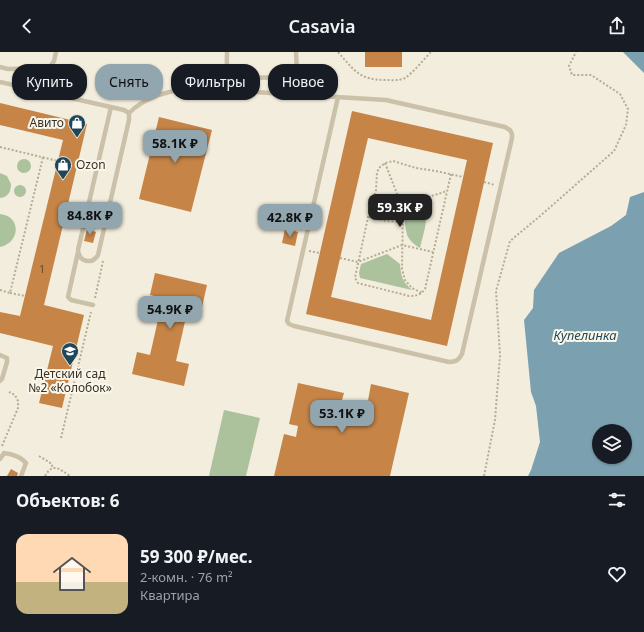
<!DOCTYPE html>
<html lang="ru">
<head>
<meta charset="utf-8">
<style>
	:root { --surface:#171b24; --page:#242831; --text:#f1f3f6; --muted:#9ea1a6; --accent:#92a6af }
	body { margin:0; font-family:"Noto Sans",sans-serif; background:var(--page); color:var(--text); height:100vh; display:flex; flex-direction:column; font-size:15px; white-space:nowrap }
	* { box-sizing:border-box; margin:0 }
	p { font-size:13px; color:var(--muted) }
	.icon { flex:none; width:22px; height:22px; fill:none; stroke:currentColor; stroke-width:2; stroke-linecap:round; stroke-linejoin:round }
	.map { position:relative; height:424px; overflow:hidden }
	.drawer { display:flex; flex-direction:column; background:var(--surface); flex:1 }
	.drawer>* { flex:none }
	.banner { position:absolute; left:12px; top:12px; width:400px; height:36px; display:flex; gap:8px }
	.tools { position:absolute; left:592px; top:372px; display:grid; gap:8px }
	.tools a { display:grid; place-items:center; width:40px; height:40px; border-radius:50%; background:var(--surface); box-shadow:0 1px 3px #0004; font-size:20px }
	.price { position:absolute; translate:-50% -34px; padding:0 9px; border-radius:8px; background:var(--accent); color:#111; font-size:13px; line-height:26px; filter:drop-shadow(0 1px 2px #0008) }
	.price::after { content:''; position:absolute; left:50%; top:24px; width:12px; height:9px; margin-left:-6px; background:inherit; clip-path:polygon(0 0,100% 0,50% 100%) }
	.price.active { background:#222; color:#fff }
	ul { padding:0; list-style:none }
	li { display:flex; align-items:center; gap:12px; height:100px; padding:0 16px }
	li span { display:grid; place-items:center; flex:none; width:112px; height:80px; border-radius:12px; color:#555 }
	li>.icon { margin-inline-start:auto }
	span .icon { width:48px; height:48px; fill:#fffc; stroke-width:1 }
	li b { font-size:17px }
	h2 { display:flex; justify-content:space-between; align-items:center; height:48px; padding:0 16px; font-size:17px }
	.tag { padding:0 14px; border-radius:16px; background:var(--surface); box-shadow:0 1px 3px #0004; font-size:14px; line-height:36px }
	.tag.active { background:var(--accent); color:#111 }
	header { display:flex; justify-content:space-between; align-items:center; height:52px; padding:0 16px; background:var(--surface); font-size:18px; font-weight:600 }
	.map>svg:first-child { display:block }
</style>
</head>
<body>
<header><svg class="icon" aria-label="back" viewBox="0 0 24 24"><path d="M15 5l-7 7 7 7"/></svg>Casavia<svg class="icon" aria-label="share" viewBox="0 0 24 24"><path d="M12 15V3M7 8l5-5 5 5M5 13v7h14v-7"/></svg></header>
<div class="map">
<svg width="644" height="424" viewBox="0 0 644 424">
	<rect width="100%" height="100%" fill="#f2eddd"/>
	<path fill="#acc29c" d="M17 114a7 7 0 1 1 14 0a7 7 0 1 1-14 0Z
		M0 121 7 124 11 132C11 140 8 145 0 146Z
		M14 139a6 6 0 1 1 12 0a6 6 0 1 1-12 0Z
		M422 149C430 167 424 178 420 196 415 193 411 190 408 185 405 178 403 163 408 156 411 152 417 150 422 149Z
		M0 162C21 164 21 190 0 195Z
		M387 202 400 212C401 224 402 229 412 238L360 226 359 221 361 212Z
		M224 358 260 366 246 424H209Z"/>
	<path fill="#7ba1b0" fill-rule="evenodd" d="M623 0H644V21Z
		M644 140V424H528L531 418 540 390 536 354 531 340 524 268 533 256 534 238 559 201 611 174 626 163 630 145ZM599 379H625V405H599Z"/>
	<path fill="#c68447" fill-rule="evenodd" d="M365 0H402V15H365Z
		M0 51 87 72 44 253 84 263 62 356 39 351 53 294 0 281V260L20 264 63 88 0 73Z
		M352 59 493 91 447 294 306 262ZM368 86 467 108 431 268 331 245Z
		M159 65 212 78 191 160 139 147Z
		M87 177 96 180 93 191 84 189Z
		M285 177 298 180 295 194 282 191Z
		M155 221 207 233 202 255 189 252 176 309 189 312 184 334 132 322 137 300 150 303 163 246 150 243Z
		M298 331 344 341 342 348 367 354 371 332 409 341 390 424H274L284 382 296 385 298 374 289 372Z
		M11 417 18 421 17 424H7Z"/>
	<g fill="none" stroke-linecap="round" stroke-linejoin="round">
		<path stroke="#b7ab92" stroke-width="2" stroke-dasharray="2 2" stroke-linecap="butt" d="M338 0C355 19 359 28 386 28 392 28 399 29 405 26 413 21 424 7 431 0
			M0 95 58 109
			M385 111 403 157 402 217 405 228 412 236 422 241
			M77 114 90 117
			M451 122 425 237C420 243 417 244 409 244L358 231 355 226 356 221 370 156 376 138 377 120 380 115 385 111 393 109 416 116 436 119 463 125
			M484 130 495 133
			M403 157 413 150 447 139
			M368 165 386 169 402 170
			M309 199 320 201
			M340 206 358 210 402 193 433 200
			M0 238 10 241 43 105
			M10 241 25 244
			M95 246 103 209
			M61 386 91 260
			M2 394 18 356V349L15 343 9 340
			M39 404 52 412V415
			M45 424C53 410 59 417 70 424
			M484 424 495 368 500 303 496 239 510 189 539 165 614 99 626 73 628 57 620 42 591 23H572L569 14 576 0"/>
		<path stroke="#cbc0a8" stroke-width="4.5" d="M227 0C227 9 225 20 233 26L290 25 295 23 297 20 296 0
			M0 15 8 17 49 16 54 9 56 0
			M0 30 124 58 129 61V68L98 203C92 213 79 210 78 198L111 55
			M129 61C145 45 166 40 188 36L386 48 505 75 510 78 512 82V86L462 302C459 308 456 310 449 310L294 274 289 272 287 269 338 45
			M78 200 68 245 71 248 93 253
			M0 303 7 306V310L2 327 0 329
			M0 407 4 401C11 402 21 405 26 411L21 424"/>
	</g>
	<defs>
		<g id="shop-pin" transform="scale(0.9)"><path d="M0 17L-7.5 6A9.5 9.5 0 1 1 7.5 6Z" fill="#1e4759" stroke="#faf6e9"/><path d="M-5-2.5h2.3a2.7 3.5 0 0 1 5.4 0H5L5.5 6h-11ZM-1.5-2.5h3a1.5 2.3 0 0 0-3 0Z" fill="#fff"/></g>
		<g id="school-pin" transform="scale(0.9)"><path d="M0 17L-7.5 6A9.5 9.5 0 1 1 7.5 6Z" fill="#1e4759" stroke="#faf6e9"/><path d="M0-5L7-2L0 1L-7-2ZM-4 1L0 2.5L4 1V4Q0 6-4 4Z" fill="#fff"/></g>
	</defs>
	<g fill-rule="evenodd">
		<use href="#shop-pin" x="77" y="71"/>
		<use href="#shop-pin" x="63" y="113"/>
		<use href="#school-pin" x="70" y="299"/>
	</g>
	<g text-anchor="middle" stroke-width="4" stroke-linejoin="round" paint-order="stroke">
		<g font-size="10" fill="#5b4630">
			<text x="42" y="221">1</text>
		</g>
		<g font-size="12" fill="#373128" stroke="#faf6e9" text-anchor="end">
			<text x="64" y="75">Авито</text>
			<text x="76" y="117" text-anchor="start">Ozon</text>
			<text x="70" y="326" text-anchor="middle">Детский сад<tspan x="70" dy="14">№2 «Колобок»</tspan></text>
		</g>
		<g font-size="13" font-style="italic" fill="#1e4759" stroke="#faf6e9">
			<text x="585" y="288">Купелинка</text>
		</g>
	</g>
</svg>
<div class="tools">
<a><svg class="icon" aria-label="layers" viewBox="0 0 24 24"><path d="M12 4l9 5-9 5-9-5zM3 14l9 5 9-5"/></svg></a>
</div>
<b class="price" style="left:175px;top:112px">58.1K ₽</b>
<b class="price active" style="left:400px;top:176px">59.3K ₽</b>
<b class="price" style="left:90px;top:184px">84.8K ₽</b>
<b class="price" style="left:290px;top:186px">42.8K ₽</b>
<b class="price" style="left:170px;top:278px">54.9K ₽</b>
<b class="price" style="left:342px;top:382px">53.1K ₽</b>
<div class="banner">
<a class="tag">Купить</a>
<a class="tag active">Снять</a>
<a class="tag">Фильтры</a>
<a class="tag">Новое</a>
</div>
</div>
<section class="drawer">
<h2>Объектов: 6<svg class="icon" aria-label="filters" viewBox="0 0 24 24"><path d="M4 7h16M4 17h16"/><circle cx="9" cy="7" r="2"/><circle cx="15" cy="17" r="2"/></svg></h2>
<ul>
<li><span style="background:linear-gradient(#ffd9b3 60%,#c2b280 0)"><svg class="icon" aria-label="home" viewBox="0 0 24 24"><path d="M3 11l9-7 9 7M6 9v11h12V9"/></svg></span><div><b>59 300 ₽/мес.</b><p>2-комн. · 76 m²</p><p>Квартира</p></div><svg class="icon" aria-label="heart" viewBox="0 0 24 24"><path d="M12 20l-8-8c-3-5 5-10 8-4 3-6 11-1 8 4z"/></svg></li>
</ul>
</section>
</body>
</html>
